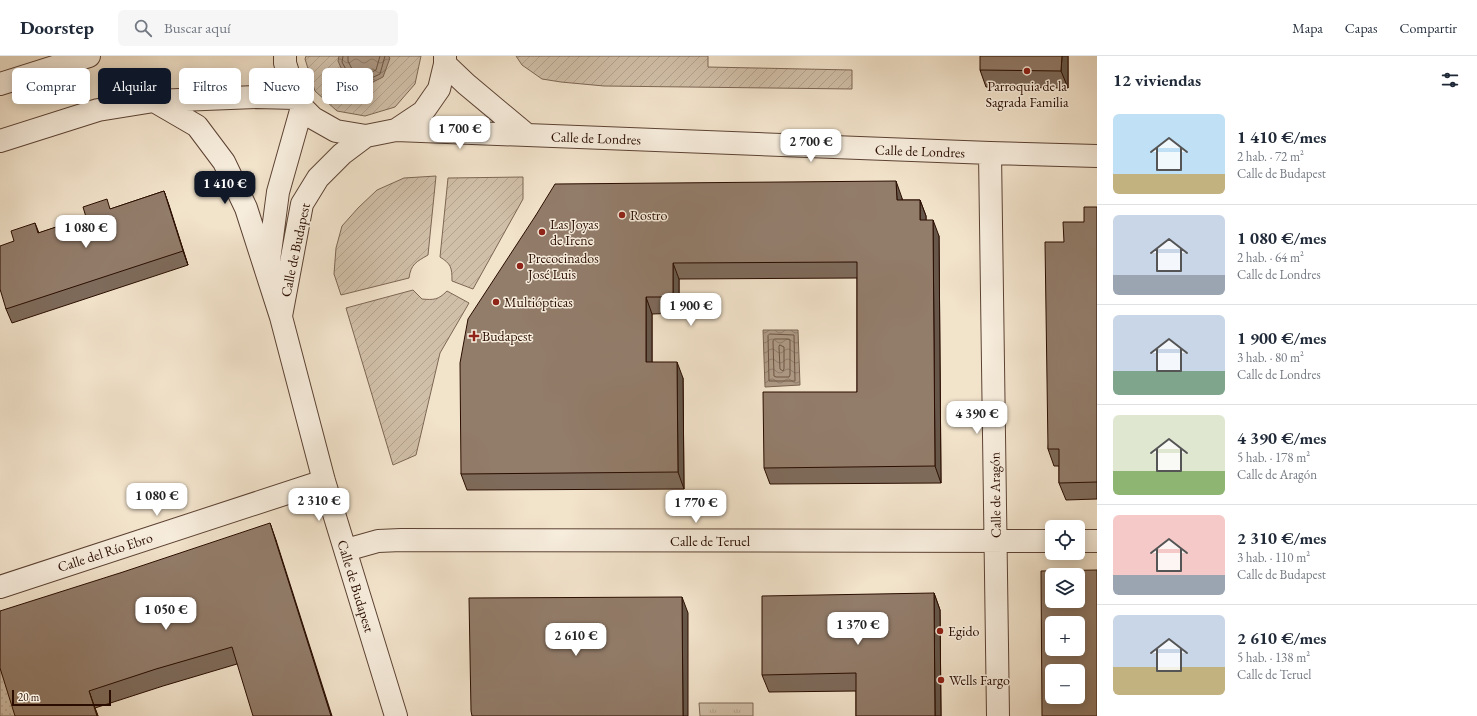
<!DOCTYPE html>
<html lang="es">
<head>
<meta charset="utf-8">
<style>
	:root { --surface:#fff; --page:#f6f6f7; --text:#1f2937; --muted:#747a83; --line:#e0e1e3; --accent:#111827 }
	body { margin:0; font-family:"EB Garamond",serif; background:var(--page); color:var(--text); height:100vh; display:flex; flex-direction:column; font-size:15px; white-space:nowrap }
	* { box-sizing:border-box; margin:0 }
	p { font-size:13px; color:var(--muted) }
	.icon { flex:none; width:22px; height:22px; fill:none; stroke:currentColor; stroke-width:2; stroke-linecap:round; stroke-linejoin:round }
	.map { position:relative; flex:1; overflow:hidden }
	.panel { display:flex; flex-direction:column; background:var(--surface); width:380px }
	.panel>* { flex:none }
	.banner { position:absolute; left:12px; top:12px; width:380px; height:36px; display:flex; gap:8px }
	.fabs { position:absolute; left:1045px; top:464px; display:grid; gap:8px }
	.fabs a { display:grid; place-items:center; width:40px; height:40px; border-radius:6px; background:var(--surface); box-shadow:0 2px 10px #0003; font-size:20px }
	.scale { position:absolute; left:12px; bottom:10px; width:99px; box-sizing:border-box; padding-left:4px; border:2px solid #2a0d00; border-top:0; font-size:11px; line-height:14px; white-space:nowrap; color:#2a0d00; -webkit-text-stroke:3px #f7eddd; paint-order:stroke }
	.price { position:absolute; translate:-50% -34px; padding:0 9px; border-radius:8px; background:#fff; color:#222; font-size:13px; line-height:26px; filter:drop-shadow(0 1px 2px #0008) }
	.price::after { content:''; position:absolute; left:50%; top:24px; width:12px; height:9px; margin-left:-6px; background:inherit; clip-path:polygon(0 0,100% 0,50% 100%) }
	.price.selected { background:var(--accent); color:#fff }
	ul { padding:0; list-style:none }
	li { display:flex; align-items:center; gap:12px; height:100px; padding:0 16px }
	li+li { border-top:1px solid var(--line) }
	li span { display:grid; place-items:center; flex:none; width:112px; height:80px; border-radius:6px; color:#555 }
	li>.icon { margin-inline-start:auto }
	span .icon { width:48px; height:48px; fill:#fffc; stroke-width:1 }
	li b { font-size:17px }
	h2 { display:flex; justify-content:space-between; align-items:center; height:48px; padding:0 16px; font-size:17px }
	.pill { padding:0 14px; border-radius:6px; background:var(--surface); box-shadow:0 2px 10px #0003; font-size:14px; line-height:36px }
	.pill.selected { background:var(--accent); color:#fff }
	header { display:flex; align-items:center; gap:24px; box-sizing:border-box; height:56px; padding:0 20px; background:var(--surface); border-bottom:1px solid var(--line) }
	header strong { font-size:19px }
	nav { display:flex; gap:22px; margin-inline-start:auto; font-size:14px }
	.search { width:280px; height:36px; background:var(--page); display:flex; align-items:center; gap:10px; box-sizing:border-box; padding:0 14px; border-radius:6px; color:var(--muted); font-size:15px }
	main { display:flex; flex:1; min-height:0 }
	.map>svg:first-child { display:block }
</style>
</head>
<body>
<header>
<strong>Doorstep</strong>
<div class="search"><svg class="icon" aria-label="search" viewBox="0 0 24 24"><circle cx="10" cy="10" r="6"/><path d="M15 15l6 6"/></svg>Buscar aquí</div>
<nav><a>Mapa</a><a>Capas</a><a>Compartir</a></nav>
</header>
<main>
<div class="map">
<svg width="1097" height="660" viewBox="0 0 1097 660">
	<defs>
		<pattern id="grass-tufts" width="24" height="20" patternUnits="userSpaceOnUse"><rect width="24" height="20" fill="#d0bfa8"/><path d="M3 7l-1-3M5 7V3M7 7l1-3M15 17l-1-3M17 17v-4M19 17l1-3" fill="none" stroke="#b3a38f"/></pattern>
		<pattern id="park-dots" width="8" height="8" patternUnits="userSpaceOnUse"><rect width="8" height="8" fill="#d0bfa8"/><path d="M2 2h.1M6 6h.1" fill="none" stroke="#b3a38f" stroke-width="1.8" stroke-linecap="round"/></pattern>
		<pattern id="garden-furrows" width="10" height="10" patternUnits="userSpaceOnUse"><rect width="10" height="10" fill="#d0bfa8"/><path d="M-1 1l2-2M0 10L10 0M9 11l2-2" fill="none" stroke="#b3a38f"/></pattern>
		<pattern id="water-waves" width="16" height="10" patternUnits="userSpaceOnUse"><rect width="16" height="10" fill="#ae9a86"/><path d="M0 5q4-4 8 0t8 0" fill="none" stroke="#8e7c6b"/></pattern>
	</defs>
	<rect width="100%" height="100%" fill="#f2e3cb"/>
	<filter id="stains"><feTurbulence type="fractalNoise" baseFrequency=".005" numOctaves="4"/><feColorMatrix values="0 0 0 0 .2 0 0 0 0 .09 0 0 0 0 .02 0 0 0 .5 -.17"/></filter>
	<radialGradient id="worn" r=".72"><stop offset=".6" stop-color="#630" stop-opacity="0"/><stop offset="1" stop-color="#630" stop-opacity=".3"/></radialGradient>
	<path fill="url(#grass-tufts)" stroke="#7d6654" d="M699 647H753V660H700Z"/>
	<path fill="url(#park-dots)" stroke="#7d6654" d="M0 609 16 660H0Z"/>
	<path fill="url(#garden-furrows)" stroke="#7d6654" d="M306 0H421L415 28 395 51 365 60 337 55 315 35 305 3Z
		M516 0H708V11L852 14V33L604 30 561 26 542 23 522 9Z
		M436 120 428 199C416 206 411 208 409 222L341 239 334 218 336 192 342 170 358 152 377 134 404 122Z
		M523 121V143L473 233 452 225C452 211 451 208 440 201L448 122Z
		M413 234 422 243C434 244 438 244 447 235L469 247 440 297 416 399 393 409 346 252Z"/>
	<path fill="url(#water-waves)" stroke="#796250" d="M339 0H388L390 2 383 21 365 30 346 23 338 5Z
		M763 274H798L800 329 765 331Z"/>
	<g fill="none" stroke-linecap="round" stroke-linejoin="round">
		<path stroke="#6c5443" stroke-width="1" d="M343 0 342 6 349 19 365 25 380 18 385 0
			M348 0V5L353 15 364 20 376 14 380 0
			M770 278 794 279 795 325H769L768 280Z
			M775 283H788L790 284V319L789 321H776L774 320 773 285Z
			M780 289 784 291V313L783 315 780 313 779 291Z"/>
		<g stroke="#5c4233" stroke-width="24">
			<path id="street" d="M285 0V7L296 42 302 51 313 62 336 75 366 80 396 74 423 56 439 33 445 8V0
				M445 8 466 28 527 79
				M0 28 89 0
				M154 45 197 70 224 106 246 152 281 261 324 425 396 660
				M396 74 990 97 1097 100
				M0 85 98 54 154 45 257 41 296 42
				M990 97 998 660
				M268 212 278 136 302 51
				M281 260 302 148 318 122 342 98 366 80
				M1078 485H1097
				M346 494 378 485 401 484 1052 485
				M0 531 324 425"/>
		</g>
		<use href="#street" stroke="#f7eddd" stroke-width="22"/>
	</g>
	<path fill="#7e6b5b" stroke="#2a0d00" d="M1068 0V32L986 31 980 14Z
		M164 135 188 209 12 267 6 253 14 185 35 167 39 177Z
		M902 142V144H920L926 160V164L939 180 941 427 770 428 764 412 857 336V222L679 223V257L652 258V306L683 322 684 433 467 434 461 418 536 159Z
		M1097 151V443L1066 444 1059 427V410H1054L1048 393 1064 186 1084 166Z
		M276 484 237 608 163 630 95 652 98 660H15Z
		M934 537 940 554 941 660H856V635L769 636 762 619Z"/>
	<path fill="#66574a" stroke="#2a0d00" d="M1062 0H1068V32L1061 15Z
		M896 125 902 142 903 160 897 144Z
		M164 135 169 149 188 209 183 195Z
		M920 144 926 160V180L920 164Z
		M933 164 939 180 941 427 935 410Z
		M673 207 679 223V257L673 241Z
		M646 241 652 258V323L646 306Z
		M677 306 683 322 684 433 678 416Z
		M270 467 276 484 332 660H331Z
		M934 537 940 554 941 660H935Z
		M682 541 688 557V660H683Z
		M89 635 95 652 98 660H97Z"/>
	<path fill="#927c6a" stroke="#2a0d00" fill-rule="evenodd" d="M980 0H1062L1061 15 980 14Z
		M896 125 897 144H920V164H933L935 410 764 412 763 336H857V206L673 207V241H646V306H677L678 416 461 418 460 307 468 263 536 159 555 128Z
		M164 135 183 195 6 253 0 233V190L14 185 11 175 35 167 38 177 86 161 83 151 107 143 110 153Z
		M1084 151H1097V426L1059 427V393H1048L1045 186H1064L1063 166H1084Z
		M270 467 331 660H253L232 591 156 613 89 635 97 660H15L0 612V555L123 516Z
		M1097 514V660H1042L1041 515ZM1052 519H1078V545H1052ZM1052 567H1078V593H1052ZM1052 615H1078V641H1052Z
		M934 537 935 660H856V617L762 619V540Z
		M682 541 683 660H472L471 655 469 542Z"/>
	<g fill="#8f2418" stroke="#f7eddd" stroke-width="1.5">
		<circle cx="1027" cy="15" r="4"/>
		<circle cx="622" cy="159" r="4"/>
		<circle cx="542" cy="176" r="4"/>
		<circle cx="520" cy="210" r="4"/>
		<circle cx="496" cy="246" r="4"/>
		<path d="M472 274h4v4h4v4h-4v4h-4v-4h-4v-4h4z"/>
		<circle cx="940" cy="575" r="4"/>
		<circle cx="941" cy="624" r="4"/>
	</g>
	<g text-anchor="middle" stroke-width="3" stroke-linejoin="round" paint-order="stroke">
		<g font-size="14" fill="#2a0d00" stroke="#f7eddd" text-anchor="start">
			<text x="1027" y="35" text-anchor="middle">Parroquia de la<tspan x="1027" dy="16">Sagrada Familia</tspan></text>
			<text x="630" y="164">Rostro</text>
			<text x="550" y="173">Las Joyas<tspan x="550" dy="16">de Irene</tspan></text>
			<text x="528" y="207">Precocinados<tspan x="528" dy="16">José Luis</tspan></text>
			<text x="504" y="251">Multiópticas</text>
			<text x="482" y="285">Budapest</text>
			<text x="948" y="580">Egido</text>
			<text x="949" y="629">Wells Fargo</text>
		</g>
		<g font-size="14" fill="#2a0d00" stroke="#f7eddd">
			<text transform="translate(596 82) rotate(2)" y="5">Calle de Londres</text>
			<text transform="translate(920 95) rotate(2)" y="5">Calle de Londres</text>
			<text transform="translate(295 194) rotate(-78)" y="5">Calle de Budapest</text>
			<text transform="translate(995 439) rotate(-91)" y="5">Calle de Aragón</text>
			<text x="710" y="490">Calle de Teruel</text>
			<text transform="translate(105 496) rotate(-18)" y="5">Calle del Río Ebro</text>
			<text transform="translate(356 530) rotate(73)" y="5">Calle de Budapest</text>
		</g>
	</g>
	<rect width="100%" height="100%" filter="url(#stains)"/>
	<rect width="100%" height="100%" fill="url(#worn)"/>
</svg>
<div class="fabs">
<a><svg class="icon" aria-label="locate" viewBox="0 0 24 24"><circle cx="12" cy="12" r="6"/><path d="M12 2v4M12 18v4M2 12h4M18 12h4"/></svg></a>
<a><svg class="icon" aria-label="layers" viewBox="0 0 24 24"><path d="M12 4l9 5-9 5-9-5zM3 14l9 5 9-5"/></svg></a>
<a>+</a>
<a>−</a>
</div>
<div class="scale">20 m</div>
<b class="price" style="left:460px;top:94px">1 700 €</b>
<b class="price" style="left:811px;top:107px">2 700 €</b>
<b class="price selected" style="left:225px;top:149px">1 410 €</b>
<b class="price" style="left:86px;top:193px">1 080 €</b>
<b class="price" style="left:691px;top:271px">1 900 €</b>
<b class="price" style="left:977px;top:379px">4 390 €</b>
<b class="price" style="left:157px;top:461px">1 080 €</b>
<b class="price" style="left:319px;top:466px">2 310 €</b>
<b class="price" style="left:696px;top:468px">1 770 €</b>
<b class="price" style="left:166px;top:575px">1 050 €</b>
<b class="price" style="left:858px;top:590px">1 370 €</b>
<b class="price" style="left:576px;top:601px">2 610 €</b>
<div class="banner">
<a class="pill">Comprar</a>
<a class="pill selected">Alquilar</a>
<a class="pill">Filtros</a>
<a class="pill">Nuevo</a>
<a class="pill">Piso</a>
</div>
</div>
<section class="panel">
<h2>12 viviendas<svg class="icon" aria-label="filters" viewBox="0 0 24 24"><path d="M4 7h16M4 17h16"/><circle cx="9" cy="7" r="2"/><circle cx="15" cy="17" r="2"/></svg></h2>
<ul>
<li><span style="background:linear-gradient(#bfe0f5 75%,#c2b280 0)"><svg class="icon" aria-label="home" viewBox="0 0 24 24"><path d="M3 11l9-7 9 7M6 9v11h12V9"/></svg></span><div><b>1 410 €/mes</b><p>2 hab. · 72 m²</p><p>Calle de Budapest</p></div></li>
<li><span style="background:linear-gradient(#c9d6e8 75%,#9aa5b1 0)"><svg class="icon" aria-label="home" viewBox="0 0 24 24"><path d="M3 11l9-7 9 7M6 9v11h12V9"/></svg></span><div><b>1 080 €/mes</b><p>2 hab. · 64 m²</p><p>Calle de Londres</p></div></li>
<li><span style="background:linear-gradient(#c9d6e8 70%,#7fa58c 0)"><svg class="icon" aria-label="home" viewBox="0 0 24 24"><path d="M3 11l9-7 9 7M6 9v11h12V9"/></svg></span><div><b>1 900 €/mes</b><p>3 hab. · 80 m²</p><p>Calle de Londres</p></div></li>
<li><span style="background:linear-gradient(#dfe7d0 70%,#8fb573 0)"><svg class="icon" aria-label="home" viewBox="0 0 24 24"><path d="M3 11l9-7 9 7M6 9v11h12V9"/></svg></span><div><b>4 390 €/mes</b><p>5 hab. · 178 m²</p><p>Calle de Aragón</p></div></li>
<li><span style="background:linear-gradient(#f6c9c9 75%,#9aa5b1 0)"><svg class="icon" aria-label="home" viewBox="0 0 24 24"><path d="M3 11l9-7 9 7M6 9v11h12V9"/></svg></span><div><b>2 310 €/mes</b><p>3 hab. · 110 m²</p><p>Calle de Budapest</p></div></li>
<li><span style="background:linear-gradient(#c9d6e8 65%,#c2b280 0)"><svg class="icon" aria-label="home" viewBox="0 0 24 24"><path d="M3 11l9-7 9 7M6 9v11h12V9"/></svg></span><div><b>2 610 €/mes</b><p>5 hab. · 138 m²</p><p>Calle de Teruel</p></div></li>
</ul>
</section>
</main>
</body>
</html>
